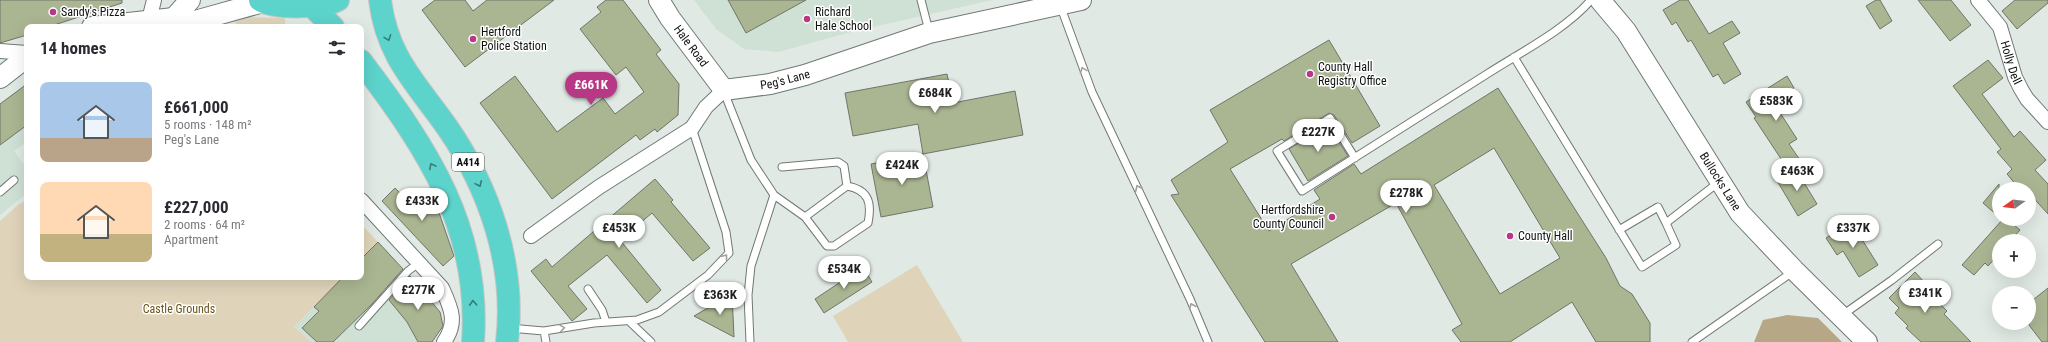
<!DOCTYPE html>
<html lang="en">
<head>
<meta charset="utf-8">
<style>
	:root { --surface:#fff; --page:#f2f2f3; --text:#2b2b33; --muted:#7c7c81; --accent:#b73885 }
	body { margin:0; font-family:"Roboto Condensed",sans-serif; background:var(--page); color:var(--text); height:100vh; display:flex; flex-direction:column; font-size:15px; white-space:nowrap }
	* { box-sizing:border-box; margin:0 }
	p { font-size:13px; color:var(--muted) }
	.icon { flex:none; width:22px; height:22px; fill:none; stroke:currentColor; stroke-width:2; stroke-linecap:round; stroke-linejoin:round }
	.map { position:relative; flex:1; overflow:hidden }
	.panel { position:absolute; left:24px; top:24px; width:340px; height:256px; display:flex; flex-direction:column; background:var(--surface); border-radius:8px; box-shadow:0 4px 16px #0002 }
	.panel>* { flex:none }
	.needle { width:26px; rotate:256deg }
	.controls { position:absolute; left:1992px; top:182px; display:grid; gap:8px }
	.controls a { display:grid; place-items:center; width:44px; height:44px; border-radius:50%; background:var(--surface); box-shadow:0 4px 16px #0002; font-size:20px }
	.price { position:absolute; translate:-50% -34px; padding:0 9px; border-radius:14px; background:#fff; color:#222; font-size:13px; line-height:26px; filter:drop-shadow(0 1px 2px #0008) }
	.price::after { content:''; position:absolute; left:50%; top:24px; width:12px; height:9px; margin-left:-6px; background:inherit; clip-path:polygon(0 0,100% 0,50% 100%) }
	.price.selected { background:var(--accent); color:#fff }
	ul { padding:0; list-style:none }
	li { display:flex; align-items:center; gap:12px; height:100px; padding:0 16px }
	li span { display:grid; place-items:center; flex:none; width:112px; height:80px; border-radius:8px; color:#555 }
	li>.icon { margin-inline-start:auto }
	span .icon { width:48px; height:48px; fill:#fffc; stroke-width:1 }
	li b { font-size:17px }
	h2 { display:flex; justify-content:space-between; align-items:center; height:48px; padding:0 16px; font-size:17px }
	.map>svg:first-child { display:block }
</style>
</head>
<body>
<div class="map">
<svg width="2048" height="342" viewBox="0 0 2048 342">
	<rect width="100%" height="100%" fill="#e0e9e3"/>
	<path fill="#cfe0d4" d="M694 0H992L851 32 778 52 744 49 716 29Z
		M27 81V142L14 151 27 169V193L0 215V104L17 91Z
		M378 242 411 278 426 342H311L294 327 343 277H361V259Z"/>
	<path fill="#dfd4ba" d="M249 17 285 18V26L239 27 235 22Z
		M27 200V277H343L294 327 311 342H0V221L19 204Z
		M361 224 378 242 361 259Z
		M917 265 963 342H848L833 316Z"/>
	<path fill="#b6a886" d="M1787 315 1818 318 1842 342H1754L1763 320Z"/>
	<path fill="#aab592" stroke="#71746b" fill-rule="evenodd" d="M0 0H122V3L48 27H27V35L0 43Z
		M435 0H465L473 11 487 0H554L465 67 422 10Z
		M606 0H623L661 50 656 54 679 84 678 115 657 132 655 129 640 140 636 135 552 199 480 103 515 76 557 132 603 98 615 114 644 92 626 67 616 75 580 29 601 12 597 7Z
		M728 0H806L746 33Z
		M1680 0H1688L1709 34 1732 21 1740 33 1723 43 1741 74 1724 84 1718 74 1713 77 1691 40 1688 42 1676 22 1672 25 1663 10Z
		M1876 0H1880L1892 21 1880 29 1866 6Z
		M1918 0H1951L1971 25 1950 41Z
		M2015 0H2048V3L2017 29 2002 11Z
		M1329 40 1380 126 1352 143 1334 115 1329 113 1284 141 1282 139 1230 169 1269 231 1320 199 1314 190 1354 164 1361 174 1498 88 1606 258 1620 286 1632 294 1650 323V342H1596L1572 302 1510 342H1461L1452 330 1462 324 1396 203 1291 264 1338 342H1265L1171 195 1179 194 1171 180 1228 142 1210 110ZM1494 148 1560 258 1500 294 1434 185Z
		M1988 60 2003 78 1982 94 2014 137 2020 131 2046 160 2035 170 2048 184V214L2029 193V189H2025L2020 183 2017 186 2007 174 2012 169 1997 152 2001 149 1953 86Z
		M947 74 953 103 1015 91 1023 135 923 154 918 124 853 136 845 93Z
		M1787 76 1794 88 1773 102 1797 139 1789 144 1802 163 1789 171 1754 118 1756 117 1746 102Z
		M27 84V125L0 145V104Z
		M1328 125 1348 156 1308 181 1289 149Z
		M923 154 933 207 881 217 871 164Z
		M1795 168 1817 204 1798 216 1776 179Z
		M655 179 673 200 671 202 710 248 693 261 652 213 620 240 661 290 647 303 607 255 568 286 587 309 572 321 531 271 546 259 552 267Z
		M1999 184V217L1983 203Z
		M395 188 408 201 422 188 436 204 454 256 443 266 382 201Z
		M2003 219H2007L2020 230 2010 241H1999V254L1988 266 1985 263 1974 275 1962 265Z
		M1851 222 1878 265 1859 277 1843 251 1837 255 1826 238Z
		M378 242 403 269 372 304 333 342H317L302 328 319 311 314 307 343 277H361V259Z
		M863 267 872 282 824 313 815 299Z
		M1915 272 1925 283 1922 286 1947 311 1944 314 1971 342H1921L1906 328 1908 326 1895 313 1899 308 1889 298Z
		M410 276 440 312 443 326 432 342H418L407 322 389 300Z
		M2048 288V342H2042L2029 325V303Z
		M732 294 734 337 694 316Z"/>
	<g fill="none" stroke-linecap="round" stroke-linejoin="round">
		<g stroke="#707973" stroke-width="9">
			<path id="lane" d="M921 0 929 31
				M1060 5 1092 92 1190 299 1208 342
				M1514 57 1642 267 1676 245 1666 223 1719 182
				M724 92 751 160 774 195 751 266 748 295 750 342
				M1355 158 1330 118 1277 151 1302 191C1364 152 1426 113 1487 74 1521 52 1565 30 1591 0
				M782 167 838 162 844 166 847 186
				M0 192 14 180
				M774 195 805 217 847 186C869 190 872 203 868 223L834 246H827L805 217
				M1619 230 1658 207 1666 223
				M588 289 602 310 606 322
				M1841 316 1892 280 1938 244
				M630 322 651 342
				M359 326 408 271 420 262
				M509 328 544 331 594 323 637 320 659 312 708 275 729 253 726 232 692 128
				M544 331 546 342
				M1692 342 1794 271"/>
		</g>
		<g stroke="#707973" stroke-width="16">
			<g id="street">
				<path id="s1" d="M1978 0 2000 27 2015 77 2021 89 2027 99 2048 122"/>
				<path d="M149 20 154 0"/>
				<path d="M0 51 27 53"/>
				<path d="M361 200 442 288C451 308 458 322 444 342"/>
				<path d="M531 236 599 187 692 128 706 107 724 90"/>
			</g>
		</g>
		<g stroke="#707973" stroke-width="22">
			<g id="secondary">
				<path id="s2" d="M659 0 670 18 724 90 770 84 805 75 929 33 1081 0"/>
				<path id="s3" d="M1600 0 1626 31 1740 213 1794 270 1867 342"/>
				<path d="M174 18 190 0"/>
				<path d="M92 27 174 18 195 21 263 2"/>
				<path d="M0 78 27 57"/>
			</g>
		</g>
		<g stroke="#c5c6c5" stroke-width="24">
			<path id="highway" d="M260 0C273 9 325 8 338 0
				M380 0C387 57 416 83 447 127 490 189 516 266 507 342
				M312 6 333 27
				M361 61C427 148 481 228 473 342"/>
		</g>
		<use href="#lane" stroke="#fff" stroke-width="7"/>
		<use href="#street" stroke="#fff" stroke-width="14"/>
		<use href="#secondary" stroke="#fff" stroke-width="20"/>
		<use href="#highway" stroke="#5cd3cb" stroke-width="22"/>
	</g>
	<defs><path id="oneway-chevron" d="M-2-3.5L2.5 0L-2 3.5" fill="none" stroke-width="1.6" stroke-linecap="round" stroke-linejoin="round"/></defs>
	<g stroke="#397c76">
		<use href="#oneway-chevron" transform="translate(388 38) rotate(69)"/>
		<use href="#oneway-chevron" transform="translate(432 166) rotate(-118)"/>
		<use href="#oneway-chevron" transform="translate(479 184) rotate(66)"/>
		<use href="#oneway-chevron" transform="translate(473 303) rotate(-93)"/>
	</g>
	<g stroke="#9fa09f">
		<use href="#oneway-chevron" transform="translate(1083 70) rotate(-111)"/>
		<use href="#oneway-chevron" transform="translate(1138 188) rotate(-116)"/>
		<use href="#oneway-chevron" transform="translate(725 257) rotate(-53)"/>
		<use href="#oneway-chevron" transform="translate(1192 306) rotate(-113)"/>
		<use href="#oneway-chevron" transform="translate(562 328) rotate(-9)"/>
	</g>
	<g fill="#b73885" stroke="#fff" stroke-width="1.5">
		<circle cx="53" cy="12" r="4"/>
		<circle cx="807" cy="19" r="4"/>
		<circle cx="473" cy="39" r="4"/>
		<circle cx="1310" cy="74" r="4"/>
		<circle cx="1332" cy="217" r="4"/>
		<circle cx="1510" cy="236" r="4"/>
	</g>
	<g text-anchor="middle" stroke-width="3" stroke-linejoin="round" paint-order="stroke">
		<rect fill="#fff" stroke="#565857" stroke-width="1" x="452" y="153" width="32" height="18" rx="3"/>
		<g font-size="11" font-weight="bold" fill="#0e110f">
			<text x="468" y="166">A414</text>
		</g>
		<g font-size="12" fill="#0e110f" stroke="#fff" text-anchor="start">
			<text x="61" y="16">Sandy's Pizza</text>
			<text x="815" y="16">Richard<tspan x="815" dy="14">Hale School</tspan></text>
			<text x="481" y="36">Hertford<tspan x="481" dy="14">Police Station</tspan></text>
			<text x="1318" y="71">County Hall<tspan x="1318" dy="14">Registry Office</tspan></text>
			<text x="1324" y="214" text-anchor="end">Hertfordshire<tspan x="1324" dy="14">County Council</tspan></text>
			<text x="1518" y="240">County Hall</text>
		</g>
		<g font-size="12" fill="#0e110f" stroke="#fff">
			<text dy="4" stroke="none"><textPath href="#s2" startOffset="56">Hale Road</textPath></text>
			<text dy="4" stroke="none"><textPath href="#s1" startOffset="72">Holly Dell</textPath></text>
			<text dy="4" stroke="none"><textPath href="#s2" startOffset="173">Peg's Lane</textPath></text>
			<text dy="4" stroke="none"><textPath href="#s3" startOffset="218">Bullocks Lane</textPath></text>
		</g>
		<g font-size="12" fill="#6a551c" stroke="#fff">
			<text x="179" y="313">Castle Grounds</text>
		</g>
	</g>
</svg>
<div class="controls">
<a><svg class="needle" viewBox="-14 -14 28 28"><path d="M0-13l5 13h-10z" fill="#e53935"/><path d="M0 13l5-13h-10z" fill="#7c7c81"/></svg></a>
<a>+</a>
<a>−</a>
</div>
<b class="price selected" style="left:591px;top:106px">£661K</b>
<b class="price" style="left:935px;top:114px">£684K</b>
<b class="price" style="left:1776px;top:122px">£583K</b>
<b class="price" style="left:1318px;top:153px">£227K</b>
<b class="price" style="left:902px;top:186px">£424K</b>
<b class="price" style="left:1797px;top:192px">£463K</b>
<b class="price" style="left:1406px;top:214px">£278K</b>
<b class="price" style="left:422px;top:222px">£433K</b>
<b class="price" style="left:619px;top:249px">£453K</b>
<b class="price" style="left:1853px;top:249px">£337K</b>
<b class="price" style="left:844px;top:290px">£534K</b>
<b class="price" style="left:418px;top:311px">£277K</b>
<b class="price" style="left:1925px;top:314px">£341K</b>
<b class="price" style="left:720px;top:316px">£363K</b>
<section class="panel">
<h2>14 homes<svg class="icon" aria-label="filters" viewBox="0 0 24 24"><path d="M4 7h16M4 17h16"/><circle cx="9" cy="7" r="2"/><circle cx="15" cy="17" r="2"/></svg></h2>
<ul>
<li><span style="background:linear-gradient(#a9c7e8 70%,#b9a48a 0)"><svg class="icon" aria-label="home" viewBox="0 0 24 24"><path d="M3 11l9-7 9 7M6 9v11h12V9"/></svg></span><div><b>£661,000</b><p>5 rooms · 148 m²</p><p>Peg's Lane</p></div></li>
<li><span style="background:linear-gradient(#ffd9b3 65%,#c2b280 0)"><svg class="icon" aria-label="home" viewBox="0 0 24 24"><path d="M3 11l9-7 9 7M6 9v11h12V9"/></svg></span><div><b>£227,000</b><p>2 rooms · 64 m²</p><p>Apartment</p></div></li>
</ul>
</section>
</div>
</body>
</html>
